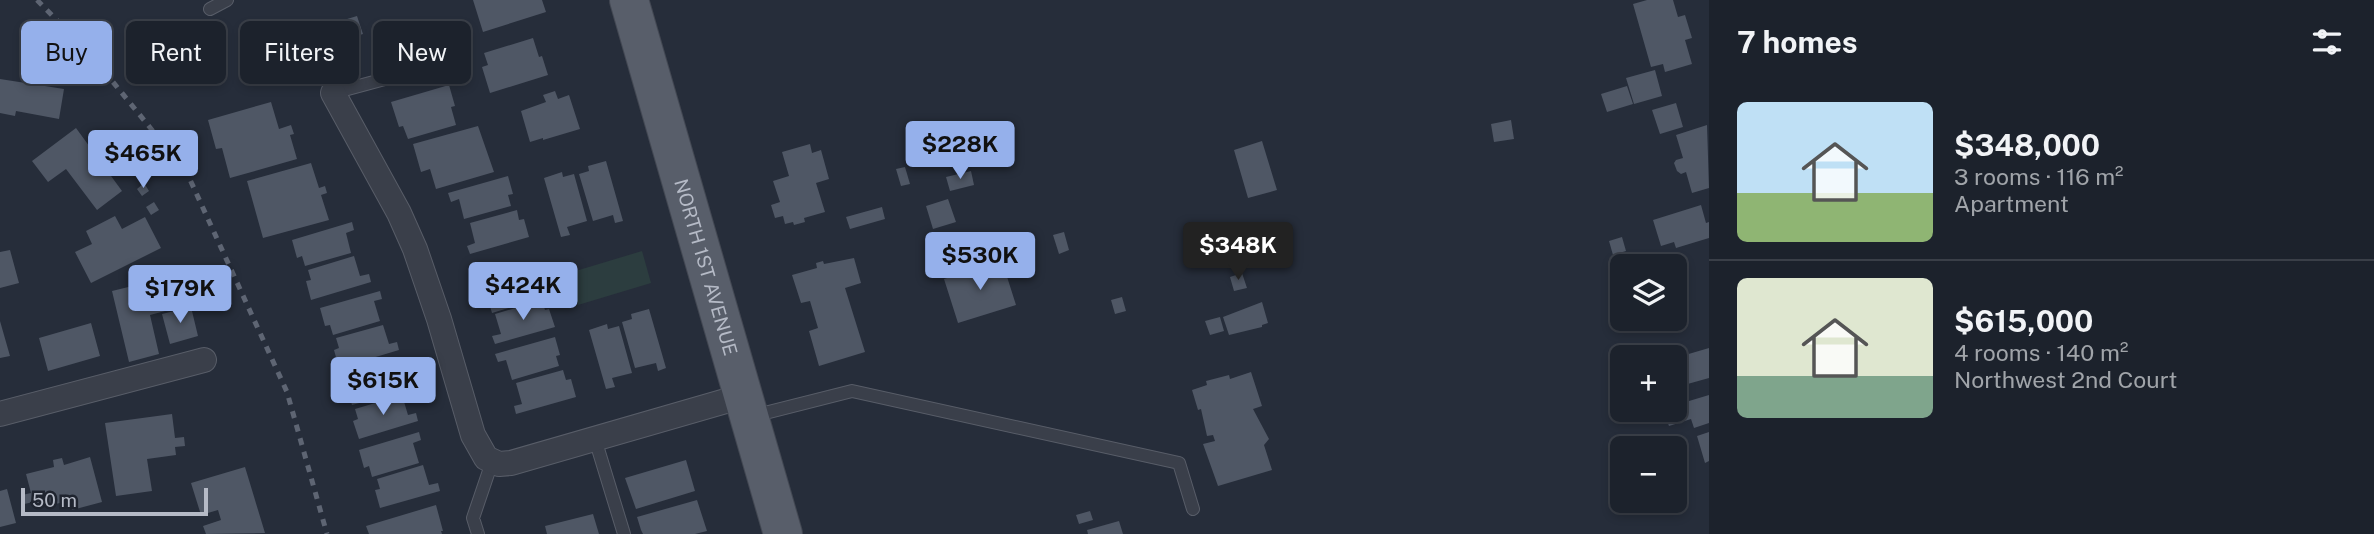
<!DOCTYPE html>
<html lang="en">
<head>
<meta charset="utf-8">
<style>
	:root { --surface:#1c222c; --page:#292f38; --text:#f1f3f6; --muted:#a0a4a9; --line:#3a3f48; --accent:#95b0eb }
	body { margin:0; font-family:"Public Sans",sans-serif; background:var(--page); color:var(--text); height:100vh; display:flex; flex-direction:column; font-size:26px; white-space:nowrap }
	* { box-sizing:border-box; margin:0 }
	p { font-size:23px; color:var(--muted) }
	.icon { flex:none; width:38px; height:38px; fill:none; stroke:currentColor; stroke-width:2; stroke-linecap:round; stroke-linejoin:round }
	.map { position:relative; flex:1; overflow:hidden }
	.side { display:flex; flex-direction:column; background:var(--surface); width:665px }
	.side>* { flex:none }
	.guide { position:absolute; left:21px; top:21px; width:665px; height:63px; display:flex; gap:14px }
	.fabs { position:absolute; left:1610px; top:254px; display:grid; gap:14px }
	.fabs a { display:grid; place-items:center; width:77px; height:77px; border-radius:10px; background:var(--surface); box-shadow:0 4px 10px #0003,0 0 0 2px var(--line); font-size:35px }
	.scale { position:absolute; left:21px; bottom:18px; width:187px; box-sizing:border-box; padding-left:7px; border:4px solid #b5bac6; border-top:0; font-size:19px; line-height:24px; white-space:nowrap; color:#b5bac6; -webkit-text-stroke:5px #1f242f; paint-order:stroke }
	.price { position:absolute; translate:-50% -60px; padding:0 16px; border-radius:7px; background:var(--accent); color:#111; font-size:23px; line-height:46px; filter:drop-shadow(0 2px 4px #0008) }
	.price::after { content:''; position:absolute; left:50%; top:42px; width:21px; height:16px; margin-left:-10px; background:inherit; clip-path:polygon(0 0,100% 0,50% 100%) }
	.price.current { background:#222; color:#fff }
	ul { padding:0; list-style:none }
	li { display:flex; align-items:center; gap:21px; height:175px; padding:0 28px }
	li+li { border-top:2px solid var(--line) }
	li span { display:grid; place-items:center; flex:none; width:196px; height:140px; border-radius:10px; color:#555 }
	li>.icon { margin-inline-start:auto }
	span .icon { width:84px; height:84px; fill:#fffc; stroke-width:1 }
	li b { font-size:30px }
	h2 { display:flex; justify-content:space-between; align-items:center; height:84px; padding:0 28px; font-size:30px }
	.chip { padding:0 24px; border-radius:10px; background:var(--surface); box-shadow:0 4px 10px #0003,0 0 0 2px var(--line); font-size:24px; line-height:63px }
	.chip.current { background:var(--accent); color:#111 }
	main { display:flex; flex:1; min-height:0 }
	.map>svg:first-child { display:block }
</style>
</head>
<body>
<main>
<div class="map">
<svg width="1709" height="534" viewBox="0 0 1709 534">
	<rect width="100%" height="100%" fill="#262d3a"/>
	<path fill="#2c3d3f" d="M642 251 651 283 578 305 569 273Z"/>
	<path fill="#4f5765" d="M473 0H542L546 12 483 32Z
		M1647 0H1673L1678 17 1685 15 1692 38 1685 40 1692 64 1665 72 1663 64 1651 67 1633 4Z
		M357 16 363 34 329 44 324 26Z
		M533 38 539 57 542 56 548 75 490 93 482 67 488 65 484 53Z
		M1655 70 1662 96 1634 104 1626 78Z
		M0 79 64 89 59 119 16 111 15 116 0 113Z
		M449 85 455 106 451 107 456 125 408 139 403 126 399 127 391 102Z
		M1627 86 1633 104 1607 112 1601 94Z
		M555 91 558 99 569 95 580 129 543 140V138L530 142 521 111 546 102 543 95Z
		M271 102 279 129 291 125 294 134 290 135 297 159 230 178 222 148 216 149 208 120Z
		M1676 103 1683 127 1660 134 1652 110Z
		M1511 120 1514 139 1494 142 1491 124Z
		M1707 125 1709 188 1692 193 1686 172 1681 174 1677 171 1674 163 1676 160 1683 158 1676 135Z
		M478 126 494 172 436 189 430 169 421 172 413 144Z
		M76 128 122 191 97 210 66 169 48 182 32 161Z
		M1262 141 1277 190 1248 198 1234 150Z
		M810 144 812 153 821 150 829 179 816 183 825 212 804 218 805 222 794 225 793 222 785 224 783 216 775 218 771 205 780 202 773 181 789 176 782 152Z
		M606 161 623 221 615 223 613 215 593 221 579 174 589 171 588 166Z
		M311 163 319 188 325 186 327 193 321 195 329 220 263 238 247 181Z
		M905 167 910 184 901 186 896 169Z
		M971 171 974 185 950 191 946 177Z
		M562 172 563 177 574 174 587 221 567 227 570 235 561 237 544 178Z
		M508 176 513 194 508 195 511 206 464 219 459 199 451 202 448 193Z
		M144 183 149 191 142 196 137 189Z
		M948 199 956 222 933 229 926 206Z
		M154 202 159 210 151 215 146 207Z
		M1701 205 1706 223 1709 222V238L1676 248 1674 242 1661 246 1653 220Z
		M882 207 885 219 850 229 846 217Z
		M517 210 519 220 524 219 529 237 470 254 467 246 475 243 470 223Z
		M115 216 122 229 145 217 161 248 91 283 75 252 92 244 86 231Z
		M352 222 354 230 346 233 351 253 305 266 302 256 297 258 292 240Z
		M1064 232 1069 250 1059 254 1053 235Z
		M1622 237 1626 251 1613 255 1609 241Z
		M10 250 19 283 0 288V252Z
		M354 256 360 276 369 274 371 282 311 300 306 281 311 280 308 270Z
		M854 258 861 283 845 288 865 352 819 366 809 331 818 328 810 301 801 303 792 275 817 268 816 263 823 261 824 264Z
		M1002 261 1016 305 958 323 944 279Z
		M535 269 540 287 535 289 538 299 492 313 486 292 477 295 475 287Z
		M1242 273 1247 288 1234 291 1230 277Z
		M157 280 165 311 150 315 159 354 129 362 112 291Z
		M380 291 382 299 374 301 380 321 333 335 330 325 325 326 320 308Z
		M1122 297 1126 311 1115 314 1111 300Z
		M542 300 545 310 549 309 555 327 495 344 492 336 501 334 495 314Z
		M1262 302 1268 323 1262 325V327L1229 335 1223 317Z
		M191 307 198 336 170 344 162 314Z
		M649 309 666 368 658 371 656 363 635 368 622 322 632 319 631 314Z
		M1220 317 1224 331 1210 335 1205 321Z
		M0 321 10 356 0 358Z
		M91 323 100 356 48 371 39 338Z
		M607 324 608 329 619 326 632 373 612 378 615 387 606 389 589 330Z
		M383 325 389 344 397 342 399 350 339 368 334 350 339 348 336 338Z
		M555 337 560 355 556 356 559 366 512 380 506 360 498 362 495 354Z
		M1709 348V378L1684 385 1689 401 1709 395V423L1694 428 1691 419 1669 426 1663 410H1675V358Z
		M399 361 401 370 393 372 399 392 352 405 349 395 344 397 339 379Z
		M563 370 566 380 571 379 576 397 516 414 514 406 522 404 516 383Z
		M1251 372 1262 406 1253 409 1269 439 1264 445 1272 470 1218 486 1203 444 1215 441 1213 435 1207 436 1201 409 1198 410 1192 390 1207 385 1206 381 1229 375 1230 379Z
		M402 395 408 415 416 413 418 421 359 439 353 421 358 419 355 409Z
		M172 414 175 438 184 437 185 446 175 447 176 455 147 459 152 491 116 496 105 423Z
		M419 432 421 440 413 443 419 463 372 477 369 466 364 468 359 450Z
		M1709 432V461L1705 463 1697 436Z
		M90 457 102 502 72 510 70 501 35 508 34 502 24 504 22 495 31 493 26 474 54 467 53 460 62 458 64 465Z
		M686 460 695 491 636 509 625 478Z
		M423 465 429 485 438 483 440 491 380 508 375 490 380 489 377 479Z
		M245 467 265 533 206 534 203 526 221 520 218 510 201 515 191 483Z
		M7 489 16 523 0 527V491Z
		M697 500 707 531 695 534H643L641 530 637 517Z
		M436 505 443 531H441L442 534H369L366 526Z
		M1090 511 1093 520 1079 524 1076 515Z
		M593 514 599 534H547L545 526Z
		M1119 521 1123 534H1088L1087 530Z"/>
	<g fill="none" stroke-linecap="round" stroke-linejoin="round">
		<g stroke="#585d68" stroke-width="14">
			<path id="lane" d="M210 9 227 0
				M333 93 455 60
				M753 416 852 391 1179 463 1193 509
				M595 439 624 534
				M478 534 473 518 492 462"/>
		</g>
		<g stroke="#585d68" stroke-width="26">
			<path id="street" d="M333 93 399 213 415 249 439 319 473 435 486 458 499 464 511 463 743 396
				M0 414 204 360"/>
		</g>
		<g stroke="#434853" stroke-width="40">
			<g id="primary">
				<path id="s1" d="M629 0 783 534"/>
			</g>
		</g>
		<use href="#lane" stroke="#3a3f4a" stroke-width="12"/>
		<use href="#street" stroke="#3a3f4a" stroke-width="24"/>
		<use href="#primary" stroke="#585e6a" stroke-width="38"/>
		<path stroke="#5e6573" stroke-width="5" stroke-dasharray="7 7" stroke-linecap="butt" d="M37 0 91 55 187 173 287 392 327 534"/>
	</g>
	<g text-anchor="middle" stroke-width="7" stroke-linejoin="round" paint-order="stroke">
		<g font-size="19" fill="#b5bac6" stroke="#1f242f">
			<text dy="7" stroke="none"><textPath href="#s1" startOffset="278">NORTH 1ST AVENUE</textPath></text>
		</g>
	</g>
</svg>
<div class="fabs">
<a><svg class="icon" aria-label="layers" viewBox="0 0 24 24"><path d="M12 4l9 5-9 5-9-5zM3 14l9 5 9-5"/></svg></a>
<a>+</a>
<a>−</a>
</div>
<div class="scale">50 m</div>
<b class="price" style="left:960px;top:181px">$228K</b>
<b class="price" style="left:143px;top:190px">$465K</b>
<b class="price current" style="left:1238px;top:282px">$348K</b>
<b class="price" style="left:980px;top:292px">$530K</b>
<b class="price" style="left:523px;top:322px">$424K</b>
<b class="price" style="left:180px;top:325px">$179K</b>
<b class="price" style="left:383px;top:417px">$615K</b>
<div class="guide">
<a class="chip current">Buy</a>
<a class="chip">Rent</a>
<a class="chip">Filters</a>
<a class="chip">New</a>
</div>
</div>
<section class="side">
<h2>7 homes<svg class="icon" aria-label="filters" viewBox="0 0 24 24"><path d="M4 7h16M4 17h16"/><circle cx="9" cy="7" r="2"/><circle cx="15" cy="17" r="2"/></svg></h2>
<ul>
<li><span style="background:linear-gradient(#bfe0f5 65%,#8fb573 0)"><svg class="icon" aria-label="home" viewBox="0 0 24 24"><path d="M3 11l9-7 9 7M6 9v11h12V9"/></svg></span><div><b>$348,000</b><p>3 rooms · 116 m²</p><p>Apartment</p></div></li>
<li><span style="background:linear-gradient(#dfe7d0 70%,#7fa58c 0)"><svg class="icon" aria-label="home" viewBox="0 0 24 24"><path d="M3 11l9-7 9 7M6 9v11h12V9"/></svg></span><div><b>$615,000</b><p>4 rooms · 140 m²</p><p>Northwest 2nd Court</p></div></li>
</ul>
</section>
</main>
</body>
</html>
